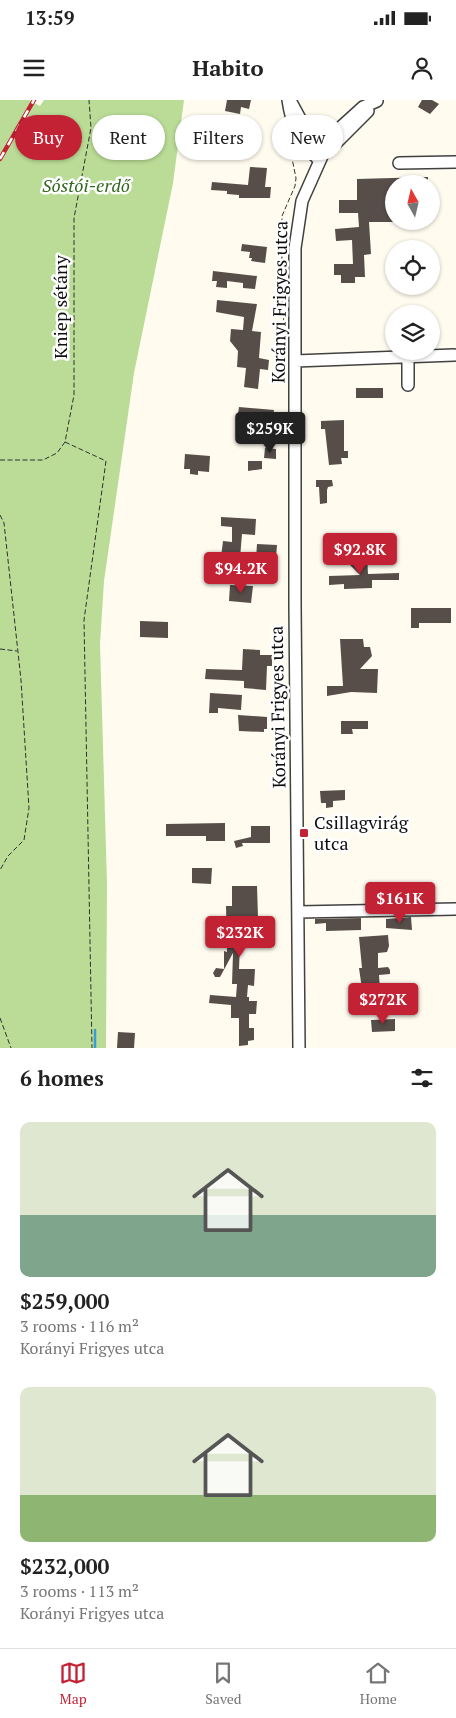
<!DOCTYPE html>
<html lang="en">
<head>
<meta charset="utf-8">
<style>
	:root { --surface:#fff; --page:#f6f6f6; --text:#222; --muted:#767676; --line:#e0e0e0; --accent:#c32134 }
	body { margin:0; font-family:"PT Serif",serif; background:var(--page); color:var(--text); height:100vh; display:flex; flex-direction:column; font-size:19px; white-space:nowrap }
	* { box-sizing:border-box; margin:0 }
	p { font-size:16px; color:var(--muted) }
	.icon { flex:none; width:28px; height:28px; fill:none; stroke:currentColor; stroke-width:2; stroke-linecap:round; stroke-linejoin:round }
	.map { position:relative; height:948px; overflow:hidden }
	.details { display:flex; flex-direction:column; background:var(--surface); flex:1 }
	.details>* { flex:none }
	.hud { position:absolute; left:15px; top:15px; width:426px; height:45px; display:flex; gap:10px }
	.needle { width:32px; rotate:352deg }
	.tools { position:absolute; left:385px; top:75px; display:grid; gap:10px }
	.tools a { display:grid; place-items:center; width:55px; height:55px; border-radius:50%; background:var(--surface); box-shadow:0 1px 4px #0004; font-size:25px }
	.price { position:absolute; translate:-50% -42px; padding:0 11px; border-radius:5px; background:var(--accent); color:#fff; font-size:16px; line-height:32px; filter:drop-shadow(0 1px 2px #0008) }
	.price::after { content:''; position:absolute; left:50%; top:30px; width:15px; height:11px; margin-left:-8px; background:inherit; clip-path:polygon(0 0,100% 0,50% 100%) }
	.price.on { background:#222; color:#fff }
	ul { padding:0; list-style:none }
	li { display:grid; align-content:center; gap:10px; height:265px; padding:0 20px }
	li span { display:grid; place-items:center; height:155px; border-radius:10px; color:#555 }
	li>.icon { margin-inline-start:auto }
	span .icon { width:90px; height:90px; fill:#fffc; stroke-width:1 }
	li b { font-size:21px }
	h2 { display:flex; justify-content:space-between; align-items:center; height:60px; padding:0 20px; font-size:21px }
	.pill { padding:0 18px; border-radius:22px; background:var(--surface); box-shadow:0 1px 4px #0004; font-size:18px; line-height:45px }
	.pill.on { background:var(--accent); color:#fff }
	.status { display:flex; justify-content:space-between; align-items:center; height:35px; padding:0 25px; background:var(--surface); direction:ltr }
	.status svg { height:14px; fill:currentColor }
	header { display:flex; justify-content:space-between; align-items:center; height:65px; padding:0 20px; background:var(--surface); font-size:22px; font-weight:800 }
	.menu { display:flex; justify-content:space-around; align-items:center; height:70px; border-top:1px solid var(--line); background:var(--surface); font-size:14px; color:var(--muted) }
	.menu a { display:grid; justify-items:center; gap:2px }
	.menu .on { color:var(--accent) }
	.map>svg:first-child { display:block }
</style>
</head>
<body>
<div class="status"><b>13:59</b><svg viewBox="0 0 49 12"><path d="M0 12V9h3v3zM5 12V6h3v6zM10 12V3h3v9zM15 12V0h3v12zM26 1h20v11H26zM47 4h2v5h-2z"/></svg></div>
<header><svg class="icon" aria-label="menu" viewBox="0 0 24 24"><path d="M4 6h16M4 12h16M4 18h16"/></svg>Habito<svg class="icon" aria-label="person" viewBox="0 0 24 24"><circle cx="12" cy="8" r="4"/><path d="M4 21q1-7 8-7t8 7"/></svg></header>
<div class="map">
<svg width="456" height="948" viewBox="0 0 456 948">
	<rect width="100%" height="100%" fill="#fffbef"/>
	<path fill="#badc96" d="M0 0H29L40 6 44 0H184L173 83 134 273 104 481 100 544 107 784 106 948H0Z"/>
	<g fill="none" stroke-linecap="round" stroke-linejoin="round">
		<path stroke="#369fd2" stroke-width="2.5" d="M95 948V930"/>
	</g>
	<path fill="#574e4a" d="M227 0H251L249 9 241 7 240 14 225 11Z
		M422 0H432L439 4 430 14 418 7Z
		M250 67 267 68 265 87H271L270 98H239V95L227 94V91L211 90 212 82 248 85Z
		M428 77V84H394V122H369L371 154 364 155 365 177H355V183H341V175H334V164H353L352 140 336 141 335 129 359 127 358 113H339V100H357V79Z
		M242 144 267 147 265 163 251 161 252 158H249L250 152 241 151Z
		M213 171 257 176 255 189 243 188V183L227 181V188L216 187 217 181H212Z
		M217 200 257 204 252 231 261 232 259 258 269 260 268 270 260 269 258 289 244 287 246 268 237 267 238 251 230 241 231 229 243 230 244 217 216 212Z
		M356 288H383V298H356Z
		M239 307 274 310 273 316 252 315 251 327 269 329 268 343 242 341 244 319H241L242 314H238Z
		M344 320V351H348V358H341L342 364 329 365 325 329H321V321Z
		M265 348 276 349V359L264 358Z
		M185 354 210 356 209 372 198 371V375L190 374V369H184Z
		M248 361H262V369L248 371Z
		M316 380H332L333 386 328 387 327 390V403L320 404 319 387H316Z
		M221 417 256 419 255 435 242 434 240 458 256 459 257 444 277 445 276 457 264 456 263 470 246 469V473H236V467L214 466 215 457H221L223 441 232 442V427L221 426Z
		M367 454 368 474 399 473V480H372V488L344 489V484L329 485V476L360 475 347 462V455Z
		M230 485 253 486 251 503 229 501Z
		M411 508H451V523H419V528H411Z
		M140 521 168 522V538L140 537Z
		M340 539H363L364 547H370L372 556 360 569H378L377 593 351 592 327 596V586H343Z
		M243 549 260 550V555H272V566H267L266 590 244 588V581L205 579 206 569 242 570Z
		M210 593 242 595 241 610 218 608V613H209Z
		M238 615 267 617V629H264V632L239 631Z
		M341 621H368V629H352L353 634H341Z
		M345 690V700L333 701V707L326 708V703H321L320 691Z
		M225 723V741H206V736H166V724Z
		M251 726H270V743H242L243 746 236 748 234 741 251 737Z
		M192 768H212L211 784 192 783Z
		M232 786H257L258 817H251L252 844H240L239 869H255L254 886 248 885 247 897H249V901H257L256 914H249V928H254V940L248 941V945L239 946V918H231V905L209 903 210 895 236 897 237 884H232L233 853 220 877H215L213 873 216 868 224 869V851L227 852 226 806H232Z
		M411 817 412 830 386 828V819Z
		M361 818V830L326 831V823L315 824V819Z
		M388 835 389 846 387 852 378 853V868L388 867 390 870V874L379 875 380 889H405V901H393V904H383V907L360 908V902H356V889H362L359 868H362L359 837Z
		M395 919V931L372 932 371 920Z
		M118 932 135 933 134 948H117Z"/>
	<g fill="none" stroke-linecap="round" stroke-linejoin="round">
		<g stroke="#414141" stroke-width="14">
			<path id="minor" d="M288 0C292 27 299 41 319 60
				M291 2 304 26 328 45
				M328 45 337 42 368 11
				M399 63 456 62
				M408 251V285
				M295 261 454 255
				M298 812 456 809
				M299 948 295 505V148L302 101 331 36 363 7 377 1"/>
		</g>
		<path stroke="#303030" stroke-width="1" stroke-dasharray="5 2.5" stroke-linecap="butt" d="M285 236 282 199V116L295 86 296 78 287 34
			M65 342 106 361 84 520 92 948
			M0 360H43L57 353 65 342 74 295V118L91 28 89 0
			M0 415 4 423 21 580 29 708 24 740 8 756 0 770
			M0 549 17 551
			M0 918 11 948"/>
		<use href="#minor" stroke="#fff" stroke-width="11"/>
		<g stroke="#c32134" stroke-width="4.5">
			<path id="rail" d="M0 59 34 0"/>
		</g>
		<use href="#rail" stroke="#fff" stroke-width="2.5" stroke-dasharray="8" stroke-linecap="butt"/>
	</g>
	<rect fill="#c32134" stroke="#fff" stroke-width="2" x="299" y="728" width="10" height="10" rx="2.5"/>
	<g text-anchor="middle" stroke-width="5" stroke-linejoin="round" paint-order="stroke">
		<g font-size="18" font-style="italic" fill="#31681c" stroke="#fff">
			<text x="86" y="92">Sóstói-erdő</text>
		</g>
		<g font-size="18" fill="#0e0e0e" stroke="#fff">
			<text transform="translate(280 202) rotate(-89)" y="6">Korányi Frigyes utca</text>
			<text transform="translate(61 207) rotate(-90)" y="6">Kniep sétány</text>
			<text transform="translate(278 607) rotate(-91)" y="6">Korányi Frigyes utca</text>
		</g>
		<g font-size="18" fill="#0e0e0e" stroke="#fff" text-anchor="start">
			<text x="314" y="729">Csillagvirág<tspan x="314" dy="21">utca</tspan></text>
		</g>
	</g>
</svg>
<div class="tools">
<a><svg class="needle" viewBox="-14 -14 28 28"><path d="M0-13l5 13h-10z" fill="#e53935"/><path d="M0 13l5-13h-10z" fill="#767676"/></svg></a>
<a><svg class="icon" aria-label="locate" viewBox="0 0 24 24"><circle cx="12" cy="12" r="6"/><path d="M12 2v4M12 18v4M2 12h4M18 12h4"/></svg></a>
<a><svg class="icon" aria-label="layers" viewBox="0 0 24 24"><path d="M12 4l9 5-9 5-9-5zM3 14l9 5 9-5"/></svg></a>
</div>
<b class="price on" style="left:270px;top:354px">$259K</b>
<b class="price" style="left:360px;top:475px">$92.8K</b>
<b class="price" style="left:241px;top:494px">$94.2K</b>
<b class="price" style="left:400px;top:824px">$161K</b>
<b class="price" style="left:240px;top:858px">$232K</b>
<b class="price" style="left:383px;top:925px">$272K</b>
<div class="hud">
<a class="pill on">Buy</a>
<a class="pill">Rent</a>
<a class="pill">Filters</a>
<a class="pill">New</a>
</div>
</div>
<section class="details">
<h2>6 homes<svg class="icon" aria-label="filters" viewBox="0 0 24 24"><path d="M4 7h16M4 17h16"/><circle cx="9" cy="7" r="2"/><circle cx="15" cy="17" r="2"/></svg></h2>
<ul>
<li><span style="background:linear-gradient(#dfe7d0 60%,#7fa58c 0)"><svg class="icon" aria-label="home" viewBox="0 0 24 24"><path d="M3 11l9-7 9 7M6 9v11h12V9"/></svg></span><div><b>$259,000</b><p>3 rooms · 116 m²</p><p>Korányi Frigyes utca</p></div></li>
<li><span style="background:linear-gradient(#dfe7d0 70%,#8fb573 0)"><svg class="icon" aria-label="home" viewBox="0 0 24 24"><path d="M3 11l9-7 9 7M6 9v11h12V9"/></svg></span><div><b>$232,000</b><p>3 rooms · 113 m²</p><p>Korányi Frigyes utca</p></div></li>
</ul>
</section>
<nav class="menu">
<a class="on"><svg class="icon" aria-label="map" viewBox="0 0 24 24"><path d="M3 6l6-2 6 2 6-2v14l-6 2-6-2-6 2zM9 4v14M15 6v14"/></svg>Map</a>
<a><svg class="icon" aria-label="saved" viewBox="0 0 24 24"><path d="M7 4h10v16l-5-4-5 4z"/></svg>Saved</a>
<a><svg class="icon" aria-label="home" viewBox="0 0 24 24"><path d="M3 11l9-7 9 7M6 9v11h12V9"/></svg>Home</a>
</nav>
</body>
</html>
